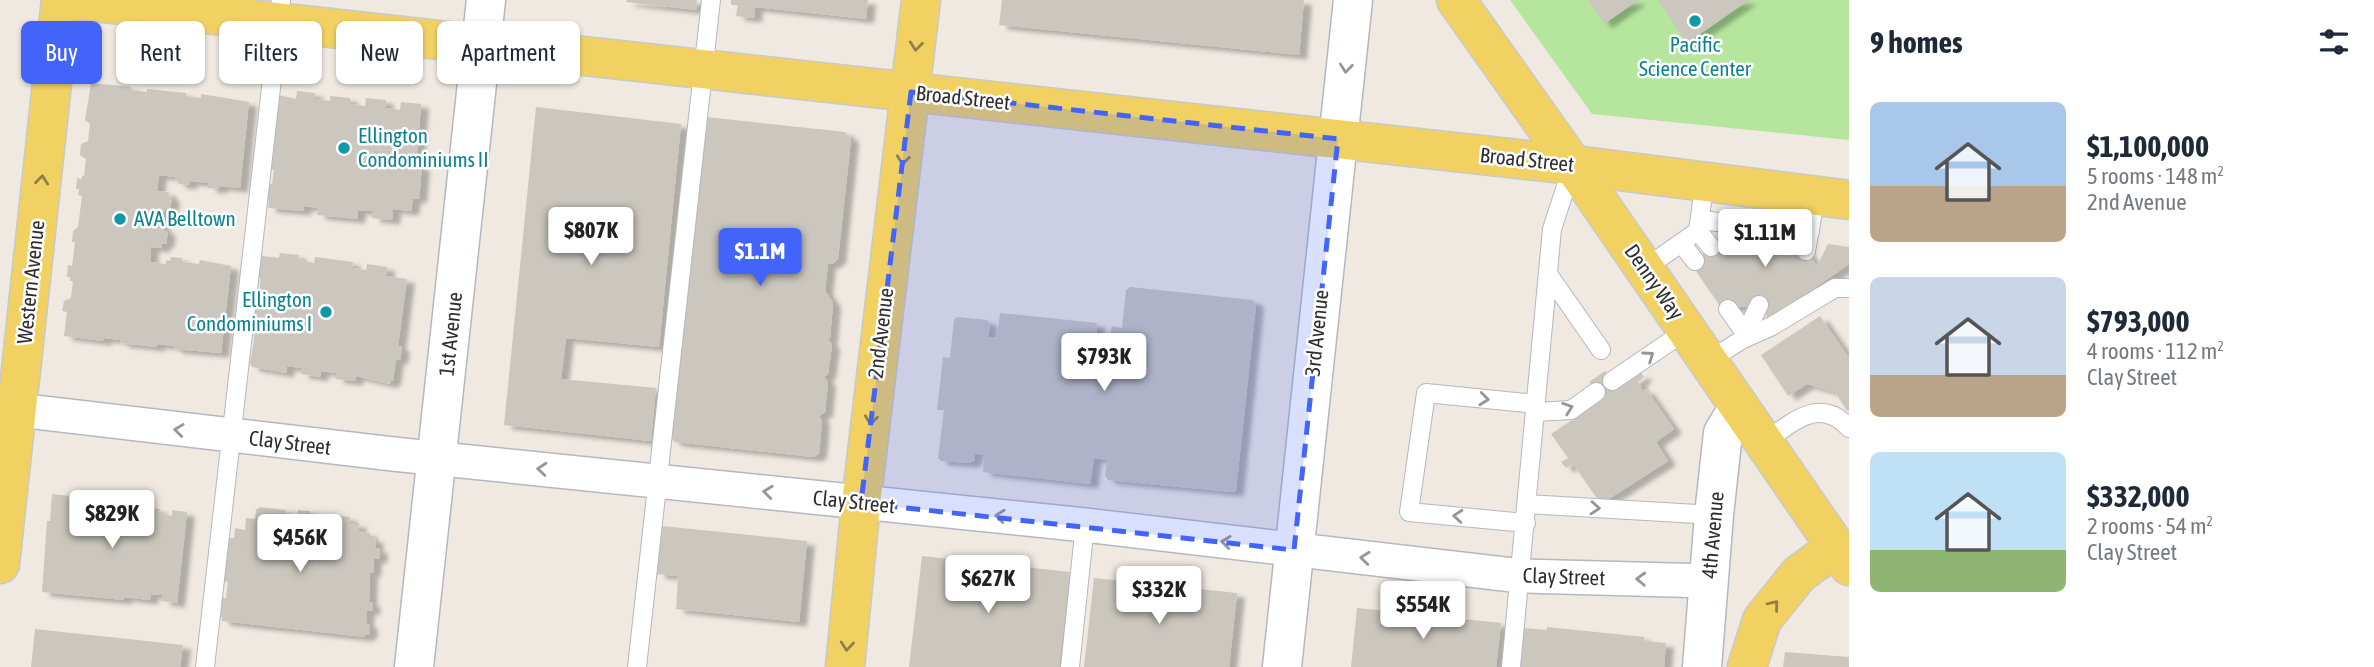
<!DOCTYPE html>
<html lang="en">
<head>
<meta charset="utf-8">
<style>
	:root { --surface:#fff; --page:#f2f2f3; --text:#1f2937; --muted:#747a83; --accent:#4264fb }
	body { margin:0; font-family:"Asap Condensed",sans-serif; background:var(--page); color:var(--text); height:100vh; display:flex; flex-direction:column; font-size:26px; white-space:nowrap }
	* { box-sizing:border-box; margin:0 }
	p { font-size:23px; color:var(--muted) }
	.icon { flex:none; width:38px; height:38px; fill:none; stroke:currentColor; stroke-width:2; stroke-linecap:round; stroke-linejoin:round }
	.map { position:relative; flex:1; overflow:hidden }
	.side { display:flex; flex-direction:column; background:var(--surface); width:525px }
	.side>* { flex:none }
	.top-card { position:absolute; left:21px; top:21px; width:665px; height:63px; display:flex; gap:14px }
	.price { position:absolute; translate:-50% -60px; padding:0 16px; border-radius:7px; background:#fff; color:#222; font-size:23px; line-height:46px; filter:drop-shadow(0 2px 4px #0008) }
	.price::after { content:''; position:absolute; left:50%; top:42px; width:21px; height:16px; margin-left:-10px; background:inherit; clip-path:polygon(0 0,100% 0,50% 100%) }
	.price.on { background:var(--accent); color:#fff }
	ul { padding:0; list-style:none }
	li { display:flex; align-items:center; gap:21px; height:175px; padding:0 21px }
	li span { display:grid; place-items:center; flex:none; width:196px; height:140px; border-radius:10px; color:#555 }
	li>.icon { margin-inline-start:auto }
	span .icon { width:84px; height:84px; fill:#fffc; stroke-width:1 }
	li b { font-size:30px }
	h2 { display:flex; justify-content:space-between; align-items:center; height:84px; padding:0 21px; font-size:30px }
	.tag { padding:0 24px; border-radius:10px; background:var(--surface); box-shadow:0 2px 5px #0004; font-size:24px; line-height:63px }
	.tag.on { background:var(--accent); color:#fff }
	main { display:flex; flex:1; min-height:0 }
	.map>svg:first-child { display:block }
</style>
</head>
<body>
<main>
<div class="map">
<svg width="1849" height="667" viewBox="0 0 1849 667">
	<defs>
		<filter id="shadow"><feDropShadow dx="8" dy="4.5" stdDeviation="2" flood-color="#0004"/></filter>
	</defs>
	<rect width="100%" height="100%" fill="#efe9e1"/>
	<path fill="#b6e59e" d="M1510 0H1849V140L1592 114Z"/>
	<path fill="#cbc7bf" filter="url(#shadow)" d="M627 0H697L696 10 626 2Z
		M731 0H868L866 19 755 7 754 18 736 16 738 5H731Z
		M1002 0H1304L1299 55 999 25Z
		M1588 0H1638L1604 24Z
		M1658 0H1749L1687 43Z
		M91 83 131 87V90L147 92V89L186 93V96L201 98V94L249 102 240 188 219 186V189L208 188 209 183 190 181 189 185 179 184 175 177 159 175 157 191 169 192 168 196 172 197 170 209H165V212H162L161 227 165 228V231L168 232 166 244H162V248L151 247 150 262 166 264V260L170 261 171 257 182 258V262L199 264 200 260 231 266 221 353 174 349V346L157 344V347L120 343 121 340 104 338V341L64 336 67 312 62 311 64 301 71 298 73 281H70V277H67L68 265 72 266 75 242H72L73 231 78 227 82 196 78 195 79 189H76L77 178 82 179V176H84L86 159 80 155 81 144 88 141 90 124 85 120Z
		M297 91 315 93V99L330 101V96L350 98V104L365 106 366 98 386 100 385 108 400 110 401 102 421 104 416 165 422 166 419 199 413 198 411 211 393 209 392 220 372 218 373 211 358 210 357 219 317 215 318 208 304 206 303 211 268 208 269 201H266L267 184H272L274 170 268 169 274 94 296 99Z
		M536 107 681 124 659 347 566 338 561 379 656 388 651 441 504 425Z
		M706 117 845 132 851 139 838 259 832 264H828L825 291 833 303 830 338 828 339 832 345 828 374 824 377 828 382 825 412 819 416 822 421 819 454 813 457 675 442 669 436Z
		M1736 225 1793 232 1817 266 1828 244 1849 247V264L1769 320 1759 305 1722 309 1691 264Z
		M280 253 299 255 298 260 314 263 315 257 353 262 352 268 366 270 367 264 387 267 386 276 407 279 398 346 402 347 400 360 396 359 393 381 391 380 390 384 356 376 355 381 336 379V373L321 371 320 377 301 374V368L287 366 286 373 252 367 250 364 255 333 247 332 253 290 259 291 261 278 253 277 256 255 279 258Z
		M1130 287 1253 300 1256 305 1236 490 1233 492 1108 480 1105 475 1107 460 1094 458 1090 484 983 472 984 455 975 453 974 461 970 463 941 461 938 458 944 410H937L943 357 950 358 954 320 957 317 987 320 990 324 988 337 997 338 1000 313 1097 323 1096 334 1110 336 1112 326 1122 328 1126 290Z
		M1820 316 1849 358V410L1847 411 1835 392 1807 384 1788 396 1761 355Z
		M1605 371 1617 389 1641 373 1644 377 1638 382 1643 391 1646 389 1674 429 1656 442 1668 461 1601 504 1573 464 1566 468 1561 462 1568 458 1551 434 1602 400 1589 382Z
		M52 494 134 503 133 506 160 509 159 514 172 516V510L187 512 177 603 162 601 163 595 151 594 150 600 124 597V600L42 592 47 521H50Z
		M259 507 286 510V515L297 516 298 510 310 511V518L323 520V514L350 517 349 523H359L358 531 370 533V538L376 539 375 548 380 549 379 559H374L373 573 370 572 369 602 373 603 372 611 367 610 366 624H370L369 635H365V637L222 621V617L219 616 221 598H226L228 582 223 581 228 538H234L235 528 245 530 246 518 255 519 256 509H259Z
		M662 526 807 541 799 622 676 609 678 576 657 574Z
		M922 556 1070 572 1059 667H909Z
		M1094 578 1237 593 1229 667H1084Z
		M1357 608 1501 623 1496 667H1351Z
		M1547 627 1644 637V641L1666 643 1664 667H1520L1524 628 1547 630Z
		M35 629 183 645 180 667H31Z
		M1785 652 1849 657V667H1783Z"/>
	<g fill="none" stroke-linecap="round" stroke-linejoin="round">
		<g stroke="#b4b7c1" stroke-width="20">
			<path id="service" d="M1700 220 1810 232
				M1698 231 1711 247
				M1681 243 1695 261
				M1806 251 1816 195
				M1644 269 1698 231 1705 181
				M1548 274 1601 350
				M1728 309 1745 333
				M1743 339 1772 326 1835 288H1849
				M1708 361 1743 339 1759 305
				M1612 381 1687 330
				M1536 412 1571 410 1596 392
				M1764 443C1791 423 1820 395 1849 428
				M1527 504 1714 515
				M1526 523 1409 512 1426 393 1536 404
				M205 667 281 0
				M637 667 711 0
				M1070 667 1085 525
				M1511 667 1552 229 1572 168"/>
		</g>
		<g stroke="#b4b7c1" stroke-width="36">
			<path id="minor" d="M0 408 393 454 1085 525 1521 576 1709 581"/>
		</g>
		<g stroke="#b4b7c1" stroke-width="41">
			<path id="tertiary" d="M1702 667 1714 515 1723 433 1739 407"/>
		</g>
		<g stroke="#b4b7c1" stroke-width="41">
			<path id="secondary" d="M414 667 486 0
				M1282 667 1353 0"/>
		</g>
		<g stroke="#c9c9c9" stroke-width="41">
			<path id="primary" d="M77 0 1573 165 1849 200
				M1456 0 1573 165 1849 566
				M0 564 61 0
				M845 667 861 503 921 0
				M1747 667 1762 620 1799 574 1836 547"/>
		</g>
		<use href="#service" stroke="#fff" stroke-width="18"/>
		<use href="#minor" stroke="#fff" stroke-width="33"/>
		<use href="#tertiary" stroke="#fff" stroke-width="38"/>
		<use href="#secondary" stroke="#fff" stroke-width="38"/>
		<use href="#primary" stroke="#f2d163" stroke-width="38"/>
	</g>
	<defs><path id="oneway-chevron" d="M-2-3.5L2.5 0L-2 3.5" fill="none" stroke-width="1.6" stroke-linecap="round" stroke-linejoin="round" transform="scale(1.75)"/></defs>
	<g stroke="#908048">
		<use href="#oneway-chevron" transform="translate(916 46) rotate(96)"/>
		<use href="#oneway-chevron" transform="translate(903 160) rotate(97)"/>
		<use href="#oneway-chevron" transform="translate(42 180) rotate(-84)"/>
		<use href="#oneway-chevron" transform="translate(871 420) rotate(97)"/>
		<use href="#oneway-chevron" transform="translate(1774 605) rotate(-51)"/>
		<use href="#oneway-chevron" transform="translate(847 646) rotate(95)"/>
	</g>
	<g stroke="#969696">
		<use href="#oneway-chevron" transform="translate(1346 68) rotate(96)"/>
		<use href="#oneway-chevron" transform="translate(1649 356) rotate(-35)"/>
		<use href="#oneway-chevron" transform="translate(1484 399) rotate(6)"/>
		<use href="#oneway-chevron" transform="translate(1568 408) rotate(-19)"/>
		<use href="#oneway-chevron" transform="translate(179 430) rotate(-173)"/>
		<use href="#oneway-chevron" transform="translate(542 469) rotate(-175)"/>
		<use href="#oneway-chevron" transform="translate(768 492) rotate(-174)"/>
		<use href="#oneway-chevron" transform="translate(1595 508) rotate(4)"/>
		<use href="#oneway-chevron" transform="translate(1000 516) rotate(-174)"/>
		<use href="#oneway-chevron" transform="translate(1458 516) rotate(-175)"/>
		<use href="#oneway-chevron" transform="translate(1226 542) rotate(-173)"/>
		<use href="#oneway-chevron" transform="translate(1365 558) rotate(-174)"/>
		<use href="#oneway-chevron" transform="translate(1641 579) rotate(-178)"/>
	</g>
	<path fill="#4264fb" fill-opacity="0.2" stroke="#4264fb" stroke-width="5" stroke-dasharray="14 9" stroke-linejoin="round" d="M911 92 1338 139 1294 550 861 503Z"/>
	<g fill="#0f9aa8" stroke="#fff" stroke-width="2.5">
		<circle cx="1695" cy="21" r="7"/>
		<circle cx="344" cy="148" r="7"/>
		<circle cx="120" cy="219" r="7"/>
		<circle cx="326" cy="312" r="7"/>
	</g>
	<g text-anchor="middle" stroke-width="5" stroke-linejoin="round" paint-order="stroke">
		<g font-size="21" fill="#0d838f" stroke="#fff" text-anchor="start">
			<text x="1695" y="52" text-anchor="middle">Pacific<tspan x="1695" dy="24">Science Center</tspan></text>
			<text x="358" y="143">Ellington<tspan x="358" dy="24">Condominiums II</tspan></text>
			<text x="134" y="226">AVA Belltown</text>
			<text x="312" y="307" text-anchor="end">Ellington<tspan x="312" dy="24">Condominiums I</tspan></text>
		</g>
		<g font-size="21" fill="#2e2e2e" stroke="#fff">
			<text transform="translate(963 98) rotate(6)" y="7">Broad Street</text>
			<text transform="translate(1527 160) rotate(6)" y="7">Broad Street</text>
			<text transform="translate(31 282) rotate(-84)" y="7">Western Avenue</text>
			<text transform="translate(1654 282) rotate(55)" y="7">Denny Way</text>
			<text transform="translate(881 333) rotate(-83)" y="7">2nd Avenue</text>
			<text transform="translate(1317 333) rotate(-84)" y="7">3rd Avenue</text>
			<text transform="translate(451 334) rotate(-84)" y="7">1st Avenue</text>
			<text transform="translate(290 443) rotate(7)" y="7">Clay Street</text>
			<text transform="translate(854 502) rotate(6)" y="7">Clay Street</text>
			<text transform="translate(1713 535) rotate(-85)" y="7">4th Avenue</text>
			<text transform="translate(1564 577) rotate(2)" y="7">Clay Street</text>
		</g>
	</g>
</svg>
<b class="price" style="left:591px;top:267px">$807K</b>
<b class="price" style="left:1765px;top:269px">$1.11M</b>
<b class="price on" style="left:760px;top:288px">$1.1M</b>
<b class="price" style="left:1104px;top:393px">$793K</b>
<b class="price" style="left:112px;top:550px">$829K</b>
<b class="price" style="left:300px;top:574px">$456K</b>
<b class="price" style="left:988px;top:615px">$627K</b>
<b class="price" style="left:1159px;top:626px">$332K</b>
<b class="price" style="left:1423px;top:641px">$554K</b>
<div class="top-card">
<a class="tag on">Buy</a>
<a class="tag">Rent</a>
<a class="tag">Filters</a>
<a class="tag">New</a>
<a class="tag">Apartment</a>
</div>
</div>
<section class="side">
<h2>9 homes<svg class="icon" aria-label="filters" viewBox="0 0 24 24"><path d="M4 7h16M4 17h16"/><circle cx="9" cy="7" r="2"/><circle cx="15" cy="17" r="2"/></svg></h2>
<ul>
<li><span style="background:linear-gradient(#a9c7e8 60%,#b9a48a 0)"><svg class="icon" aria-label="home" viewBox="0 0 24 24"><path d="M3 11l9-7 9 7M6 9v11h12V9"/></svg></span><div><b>$1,100,000</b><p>5 rooms · 148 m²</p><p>2nd Avenue</p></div></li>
<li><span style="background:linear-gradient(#c9d6e8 70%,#b9a48a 0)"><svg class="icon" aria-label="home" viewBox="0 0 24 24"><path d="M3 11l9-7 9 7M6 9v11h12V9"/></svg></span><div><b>$793,000</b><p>4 rooms · 112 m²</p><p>Clay Street</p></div></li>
<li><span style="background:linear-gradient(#bfe0f5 70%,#8fb573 0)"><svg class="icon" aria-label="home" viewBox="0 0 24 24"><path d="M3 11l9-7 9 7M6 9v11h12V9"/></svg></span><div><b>$332,000</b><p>2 rooms · 54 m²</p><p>Clay Street</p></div></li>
</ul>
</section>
</main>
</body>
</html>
